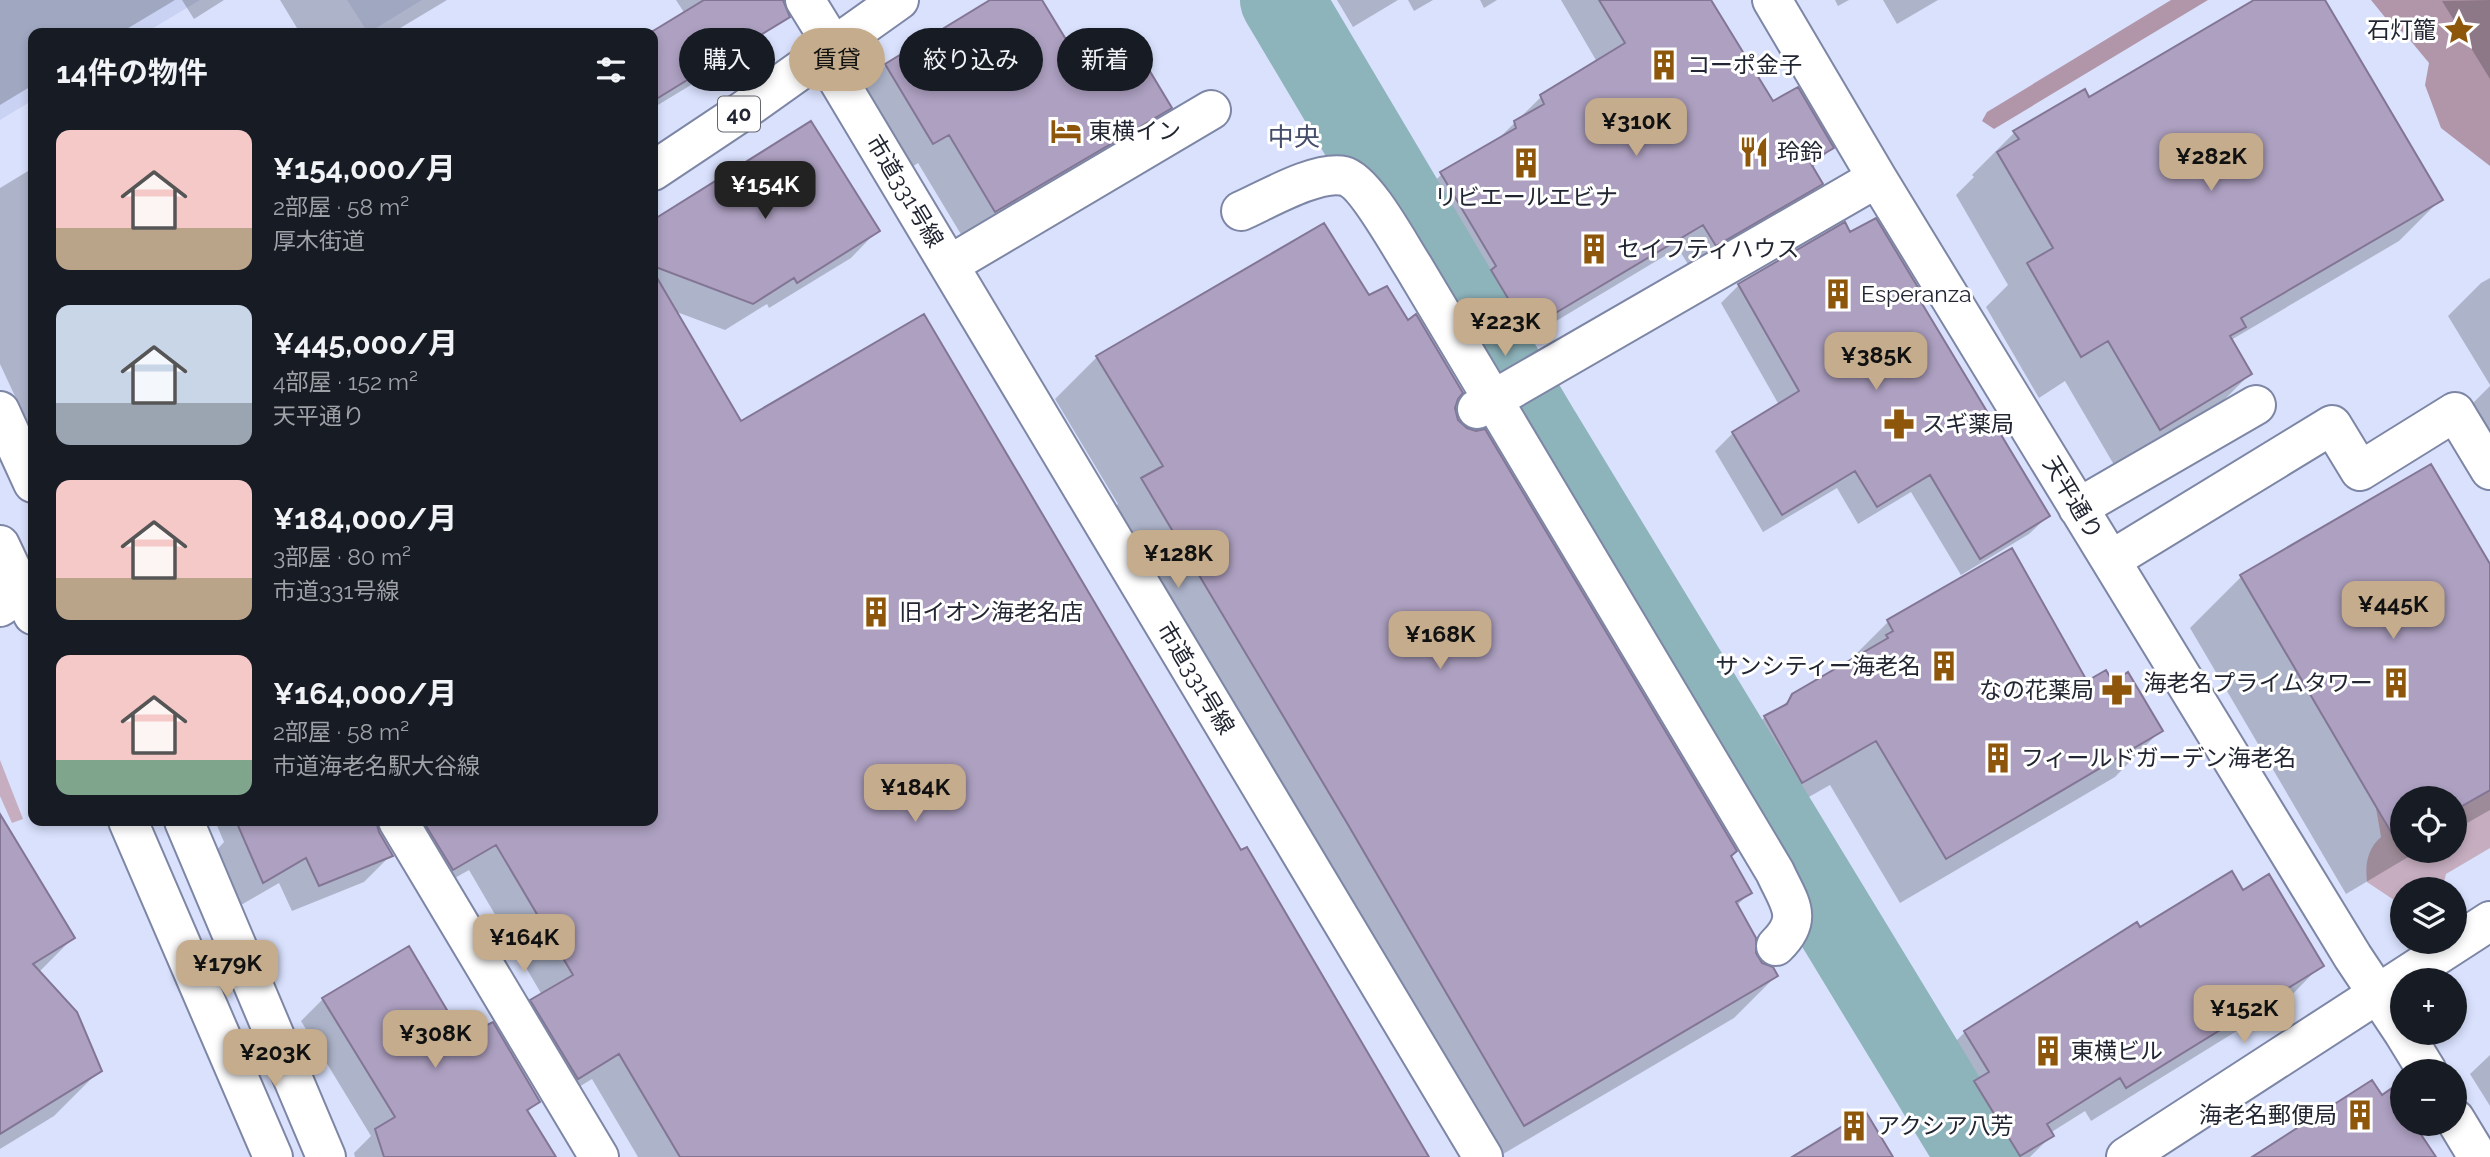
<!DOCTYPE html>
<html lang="ja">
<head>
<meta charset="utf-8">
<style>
	:root { --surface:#171b24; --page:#242831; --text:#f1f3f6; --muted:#9ea1a6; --accent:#c4ac8c }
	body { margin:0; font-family:Raleway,"Noto Sans JP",sans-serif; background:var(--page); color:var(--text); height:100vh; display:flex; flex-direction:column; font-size:26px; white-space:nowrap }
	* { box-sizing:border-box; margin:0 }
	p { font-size:23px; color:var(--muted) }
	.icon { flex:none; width:38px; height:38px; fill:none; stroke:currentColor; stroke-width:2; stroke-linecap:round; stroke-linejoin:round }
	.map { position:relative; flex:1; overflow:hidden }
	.drawer { position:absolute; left:28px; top:28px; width:630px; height:798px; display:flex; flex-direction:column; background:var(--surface); border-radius:14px; box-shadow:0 4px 10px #0003 }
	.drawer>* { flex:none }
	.hud { position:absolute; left:679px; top:28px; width:665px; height:63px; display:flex; gap:14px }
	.fabs { position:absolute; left:2390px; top:786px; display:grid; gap:14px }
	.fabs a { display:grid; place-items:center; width:77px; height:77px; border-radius:50%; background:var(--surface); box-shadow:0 4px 10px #0003; font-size:35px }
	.price { position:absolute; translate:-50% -60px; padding:0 16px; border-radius:14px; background:var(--accent); color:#111; font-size:23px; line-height:46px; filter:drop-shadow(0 2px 4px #0008) }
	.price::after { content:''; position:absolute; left:50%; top:42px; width:21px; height:16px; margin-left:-10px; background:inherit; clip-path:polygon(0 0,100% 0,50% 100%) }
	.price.selected { background:#222; color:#fff }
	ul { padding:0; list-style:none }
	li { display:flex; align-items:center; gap:21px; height:175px; padding:0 28px }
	li span { display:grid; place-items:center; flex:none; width:196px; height:140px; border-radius:14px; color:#555 }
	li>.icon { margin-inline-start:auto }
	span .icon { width:84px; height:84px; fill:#fffc; stroke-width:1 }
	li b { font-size:30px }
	h2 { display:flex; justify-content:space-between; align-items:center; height:84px; padding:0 28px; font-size:30px }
	.chip { padding:0 24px; border-radius:32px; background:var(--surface); box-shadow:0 4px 10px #0003; font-size:24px; line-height:63px }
	.chip.selected { background:var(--accent); color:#111 }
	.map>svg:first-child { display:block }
</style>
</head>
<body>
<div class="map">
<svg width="2490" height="1157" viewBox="0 0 2490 1157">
	<rect width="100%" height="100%" fill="#d9e1fd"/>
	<path fill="#c9d2f2" d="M0 0H200L145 33H33V100L0 120Z
		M347 0H422L368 33Z"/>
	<path fill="#c6aec0" d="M0 760 23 819 12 823 0 796Z
		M2490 790V848L2446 874 2443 886 2438 889H2403V906L2367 882C2365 865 2367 849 2381 837L2376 808 2397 844 2403 841V850H2455V810Z"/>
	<path fill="#b196aa" d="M2171 0H2208L1994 129 1982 121 1987 112Z
		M2371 0H2490V166L2441 128 2425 85 2429 63 2405 34 2388 21Z"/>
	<path fill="#0003" d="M0 0H175L120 33H33V85L0 105Z
		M182 0H224L194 19Z
		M280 0H447L392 33H300Z
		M676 0H766L772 26 747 51 653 108V33L685 14Z
		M993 0H1040L1086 76 1170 107 1140 137 965 241 918 163 903 173 856 95 886 65Z
		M1337 0H1398L1353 27Z
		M1408 0H1433L1414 11Z
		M1480 0H1497L1484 8Z
		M1561 0H1709L1772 103 1832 148 1812 168 1821 184 1796 208 1691 269 1678 248 1501 354 1467 295 1472 291 1417 198 1442 174 1495 142 1541 97 1597 62Z
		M1835 0H1849L1838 6Z
		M1883 0H1938L1897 24Z
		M2258 0H2323L2441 199 2399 241 2231 340 2250 374 2208 416 2117 470 2065 381 2039 398 1986 307 2008 285 1956 195 1974 177 1972 175 2014 133 2084 92 2089 100Z
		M2490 0V79L2442 1Z
		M810 123 877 231 851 258 769 308 767 304 725 330 674 311 741 424 1241 852 1427 1157H638L592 1079 551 1104 505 1028 532 1001 542 995 469 870 425 895 381 828 376 827 391 855 364 882 292 911 279 883 236 908 213 854 224 842 215 821H345L348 827 358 821H653V222Z
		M33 168V435L0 364V188Z
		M1844 224 1850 235 1919 303 2048 516 2029 534 1961 575 1911 492 1858 524 1837 488 1763 532 1715 451 1733 433 1779 405 1721 303 1739 285Z
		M2490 278V385L2448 316 2481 283Z
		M1368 297 1453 408 1457 421 1730 857 1750 893 1736 906 1754 954 1761 964 1776 976 1734 1018 1498 1157 1100 522 1118 504 1055 399 1097 357Z
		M2490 386V462L2462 414Z
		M2490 567V810L2455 830V798H2403V850H2420L2346 894 2190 628 2241 577Z
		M1888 622 2087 683 2112 685 2160 731 2115 777 1900 903 1830 785 1756 827 1719 763 1765 717 1777 711 1793 696 1844 666Z
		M0 840 73 938 39 972 100 1070 54 1116 0 1149Z
		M2243 892 2321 965 2287 1000 2091 1121 2085 1111 2050 1133 2052 1135 2030 1157H1964L1940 1117 1953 1104 1930 1067 1965 1032 2140 929Z
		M323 999 463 1039 538 1101 527 1113 554 1157H355L354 1153 371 1136 301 1021Z
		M2490 1055V1106L2470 1074Z"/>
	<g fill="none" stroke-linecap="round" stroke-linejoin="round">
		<path stroke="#8eb4bb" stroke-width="84" d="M1282 0 1536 428 1979 1157"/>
	</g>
	<path fill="#ada0c1" stroke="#837695" stroke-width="2" d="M704 0H783L790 17 653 101V31Z
		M990 0H1042L1087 74 1134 45 1172 108 995 212 949 135 933 144 885 64Z
		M1599 0H1711L1773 101 1798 87 1834 148 1810 162 1823 184 1716 246 1703 225 1527 330 1491 270 1496 266 1440 172 1516 128 1514 121 1544 104 1540 95 1625 43Z
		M2254 0H2325L2443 200 2241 318 2246 327 2230 336 2252 374 2160 430 2108 341 2081 357 2027 263 2053 248 1997 152 2019 139 2013 131 2085 89 2089 97Z
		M811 121 880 231 797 283 794 278 753 304 653 266V220Z
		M1876 218 1925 299 1921 302 2050 516 1980 559 1930 475 1877 507 1855 471 1782 515 1732 432 1799 391 1738 284 1845 222 1850 232Z
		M1324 223 1369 295 1387 286 1408 320 1416 314 1463 393 1458 399 1455 408 1458 420 1467 428 1476 431 1485 429 1737 851 1731 856 1752 893 1736 902 1756 938V953L1762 963 1773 967 1778 976 1524 1126 1347 823 1141 478 1163 466 1096 356Z
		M653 271 741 421 924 314 1241 850 1247 847 1429 1157H680L619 1054 578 1079 530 1000 573 975 496 845 453 870 423 821H653Z
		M2431 464 2490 564V790L2455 810V798H2403V841L2398 844 2240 575Z
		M2012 548 2087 681 2106 670 2113 682 2128 672 2163 731 1946 859 1876 741 1802 783 1764 716 1787 704 1792 694 1888 638 1886 635 1893 631 1887 620Z
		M0 814 75 938 33 964 77 1012 102 1071 0 1134Z
		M236 821H376L379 832 393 856 319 886 306 858 263 883Z
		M2232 871 2243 890 2269 874 2324 966 2126 1088 2120 1078 2047 1124 2054 1136 2020 1156 1974 1081 1989 1072 1964 1031 2137 922 2140 927Z
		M409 946 463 1037 493 1022 540 1102 527 1110 556 1157H384L375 1129 395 1117 322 998Z
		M2372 1080 2382 1095 2392 1088 2403 1106V1124H2414L2436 1157H2252Z
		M1866 1112 1893 1157H1792Z"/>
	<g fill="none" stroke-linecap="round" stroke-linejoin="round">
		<g stroke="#7d86a5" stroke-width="42">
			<path id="minor" d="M805 0 834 47
				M1772 0 1877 178 2353 957 2403 1032
				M823 55 1483 1157
				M1241 211C1266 200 1317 170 1344 176 1365 181 1400 246 1413 266L1775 872C1789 903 1805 918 1776 946
				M949 265 1211 110
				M1477 409 1877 178
				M0 411 33 483
				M2078 508 2256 405
				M0 545 33 615
				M2111 560 2332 425 2360 471 2455 412 2490 470
				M128 821 273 1157
				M184 821 326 1157
				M398 821 599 1157
				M2403 1032 2427 1071
				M2455 1119 2478 1157
				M2126 1157 2490 921"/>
		</g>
		<g stroke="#7d86a5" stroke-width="42">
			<path id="major" d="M653 171 740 113 899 0
				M0 607 33 585"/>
		</g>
		<use href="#minor" stroke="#fff" stroke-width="38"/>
		<use href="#major" stroke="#fff" stroke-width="38"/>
	</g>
	<defs>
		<g id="sight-bare" transform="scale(2.415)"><path d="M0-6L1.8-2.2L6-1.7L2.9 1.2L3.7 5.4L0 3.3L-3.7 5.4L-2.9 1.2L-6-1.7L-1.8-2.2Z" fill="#8d560a" stroke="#fff" stroke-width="2.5" paint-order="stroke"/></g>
		<g id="building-bare" transform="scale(2.415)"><path d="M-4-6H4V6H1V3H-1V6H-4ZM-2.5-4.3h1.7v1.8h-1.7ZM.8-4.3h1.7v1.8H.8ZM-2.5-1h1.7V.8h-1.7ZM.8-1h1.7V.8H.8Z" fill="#8d560a" stroke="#fff" stroke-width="2.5" paint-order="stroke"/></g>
		<g id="hotel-bare" transform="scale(2.415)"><path d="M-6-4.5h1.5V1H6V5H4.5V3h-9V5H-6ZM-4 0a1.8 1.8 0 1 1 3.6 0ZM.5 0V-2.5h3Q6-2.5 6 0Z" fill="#8d560a" stroke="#fff" stroke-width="2.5" paint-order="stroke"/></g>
		<g id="restaurant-bare" transform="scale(2.415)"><path d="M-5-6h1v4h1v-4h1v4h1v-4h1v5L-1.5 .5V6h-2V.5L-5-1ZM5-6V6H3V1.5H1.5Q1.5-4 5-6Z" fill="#8d560a" stroke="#fff" stroke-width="2.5" paint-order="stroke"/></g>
		<g id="pharmacy-bare" transform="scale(2.415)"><path d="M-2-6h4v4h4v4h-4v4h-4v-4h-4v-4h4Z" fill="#8d560a" stroke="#fff" stroke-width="2.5" paint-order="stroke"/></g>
	</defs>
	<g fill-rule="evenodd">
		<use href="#sight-bare" x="2459" y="30"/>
		<use href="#building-bare" x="1664" y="65"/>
		<use href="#hotel-bare" x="1066" y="131"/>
		<use href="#restaurant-bare" x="1754" y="152"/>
		<use href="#building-bare" x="1526" y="163"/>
		<use href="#building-bare" x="1594" y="249"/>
		<use href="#building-bare" x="1838" y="294"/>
		<use href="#pharmacy-bare" x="1899" y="424"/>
		<use href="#building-bare" x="876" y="612"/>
		<use href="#building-bare" x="1944" y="666"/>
		<use href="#building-bare" x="2396" y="683"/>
		<use href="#pharmacy-bare" x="2117" y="690"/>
		<use href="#building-bare" x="1998" y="758"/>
		<use href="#building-bare" x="2048" y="1051"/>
		<use href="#building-bare" x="2360" y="1115"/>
		<use href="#building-bare" x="1854" y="1126"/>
	</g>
	<g text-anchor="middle" stroke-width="6" stroke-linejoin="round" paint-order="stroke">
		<rect fill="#fff" stroke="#646770" stroke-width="2" x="718" y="96.5" width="42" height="35" rx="5"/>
		<g font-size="21" font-weight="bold" fill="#222632">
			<text x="739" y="121">40</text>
		</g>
		<g font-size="23" fill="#222632" stroke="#fff" text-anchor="start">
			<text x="2436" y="38" text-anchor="end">石灯籠</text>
			<text x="1687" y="73">コーポ金子</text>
			<text x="1089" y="139">東横イン</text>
			<text x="1777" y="160">玲鈴</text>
			<text x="1526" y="205" text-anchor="middle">リビエールエビナ</text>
			<text x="1617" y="257">セイフティハウス</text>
			<text x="1861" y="302">Esperanza</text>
			<text x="1922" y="432">スギ薬局</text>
			<text x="899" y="620">旧イオン海老名店</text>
			<text x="1921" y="674" text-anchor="end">サンシティー海老名</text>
			<text x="2373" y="691" text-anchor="end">海老名プライムタワー</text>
			<text x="2094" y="698" text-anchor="end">なの花薬局</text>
			<text x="2021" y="766">フィールドガーデン海老名</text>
			<text x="2071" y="1059">東横ビル</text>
			<text x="2337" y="1123" text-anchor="end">海老名郵便局</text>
			<text x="1877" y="1134">アクシア八芳</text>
		</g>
		<g font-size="23" fill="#222632" stroke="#fff">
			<text transform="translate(905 191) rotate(59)" y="8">市道331号線</text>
			<text transform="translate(2073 498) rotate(59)" y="8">天平通り</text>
			<text transform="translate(1196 678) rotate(59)" y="8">市道331号線</text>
		</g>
		<g font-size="26" fill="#454d69" stroke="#fff">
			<text x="1294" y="146">中央</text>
		</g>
	</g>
</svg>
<div class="fabs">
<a><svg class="icon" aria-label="locate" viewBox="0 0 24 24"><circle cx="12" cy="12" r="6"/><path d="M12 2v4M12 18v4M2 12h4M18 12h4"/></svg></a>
<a><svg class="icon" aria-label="layers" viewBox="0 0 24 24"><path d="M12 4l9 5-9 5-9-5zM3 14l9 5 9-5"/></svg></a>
<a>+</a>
<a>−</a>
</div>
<b class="price" style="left:1636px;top:158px">¥310K</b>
<b class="price" style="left:2211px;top:193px">¥282K</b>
<b class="price selected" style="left:765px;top:221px">¥154K</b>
<b class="price" style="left:1505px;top:358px">¥223K</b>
<b class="price" style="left:1876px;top:392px">¥385K</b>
<b class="price" style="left:1178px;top:590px">¥128K</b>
<b class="price" style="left:2393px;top:641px">¥445K</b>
<b class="price" style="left:1440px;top:671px">¥168K</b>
<b class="price" style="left:915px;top:824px">¥184K</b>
<b class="price" style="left:524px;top:974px">¥164K</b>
<b class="price" style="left:227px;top:1000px">¥179K</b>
<b class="price" style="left:2244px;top:1045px">¥152K</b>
<b class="price" style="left:435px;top:1070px">¥308K</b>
<b class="price" style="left:275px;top:1089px">¥203K</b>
<div class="hud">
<a class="chip">購入</a>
<a class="chip selected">賃貸</a>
<a class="chip">絞り込み</a>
<a class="chip">新着</a>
</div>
<section class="drawer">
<h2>14件の物件<svg class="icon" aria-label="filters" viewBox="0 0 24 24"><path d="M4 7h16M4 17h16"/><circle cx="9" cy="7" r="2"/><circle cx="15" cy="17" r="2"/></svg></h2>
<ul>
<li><span style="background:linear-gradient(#f6c9c9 70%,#b9a48a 0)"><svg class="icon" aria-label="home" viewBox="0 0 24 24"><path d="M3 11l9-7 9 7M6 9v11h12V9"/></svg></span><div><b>¥154,000/月</b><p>2部屋 · 58 m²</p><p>厚木街道</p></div></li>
<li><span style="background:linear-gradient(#c9d6e8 70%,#9aa5b1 0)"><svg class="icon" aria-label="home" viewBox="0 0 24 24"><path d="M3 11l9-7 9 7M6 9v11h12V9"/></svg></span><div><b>¥445,000/月</b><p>4部屋 · 152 m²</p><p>天平通り</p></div></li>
<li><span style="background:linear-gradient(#f6c9c9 70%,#b9a48a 0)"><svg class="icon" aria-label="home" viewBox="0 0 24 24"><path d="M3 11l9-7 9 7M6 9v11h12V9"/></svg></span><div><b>¥184,000/月</b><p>3部屋 · 80 m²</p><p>市道331号線</p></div></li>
<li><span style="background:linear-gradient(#f6c9c9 75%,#7fa58c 0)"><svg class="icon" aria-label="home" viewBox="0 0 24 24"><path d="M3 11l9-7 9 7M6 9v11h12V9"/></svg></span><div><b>¥164,000/月</b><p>2部屋 · 58 m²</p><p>市道海老名駅大谷線</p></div></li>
</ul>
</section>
</div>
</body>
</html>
